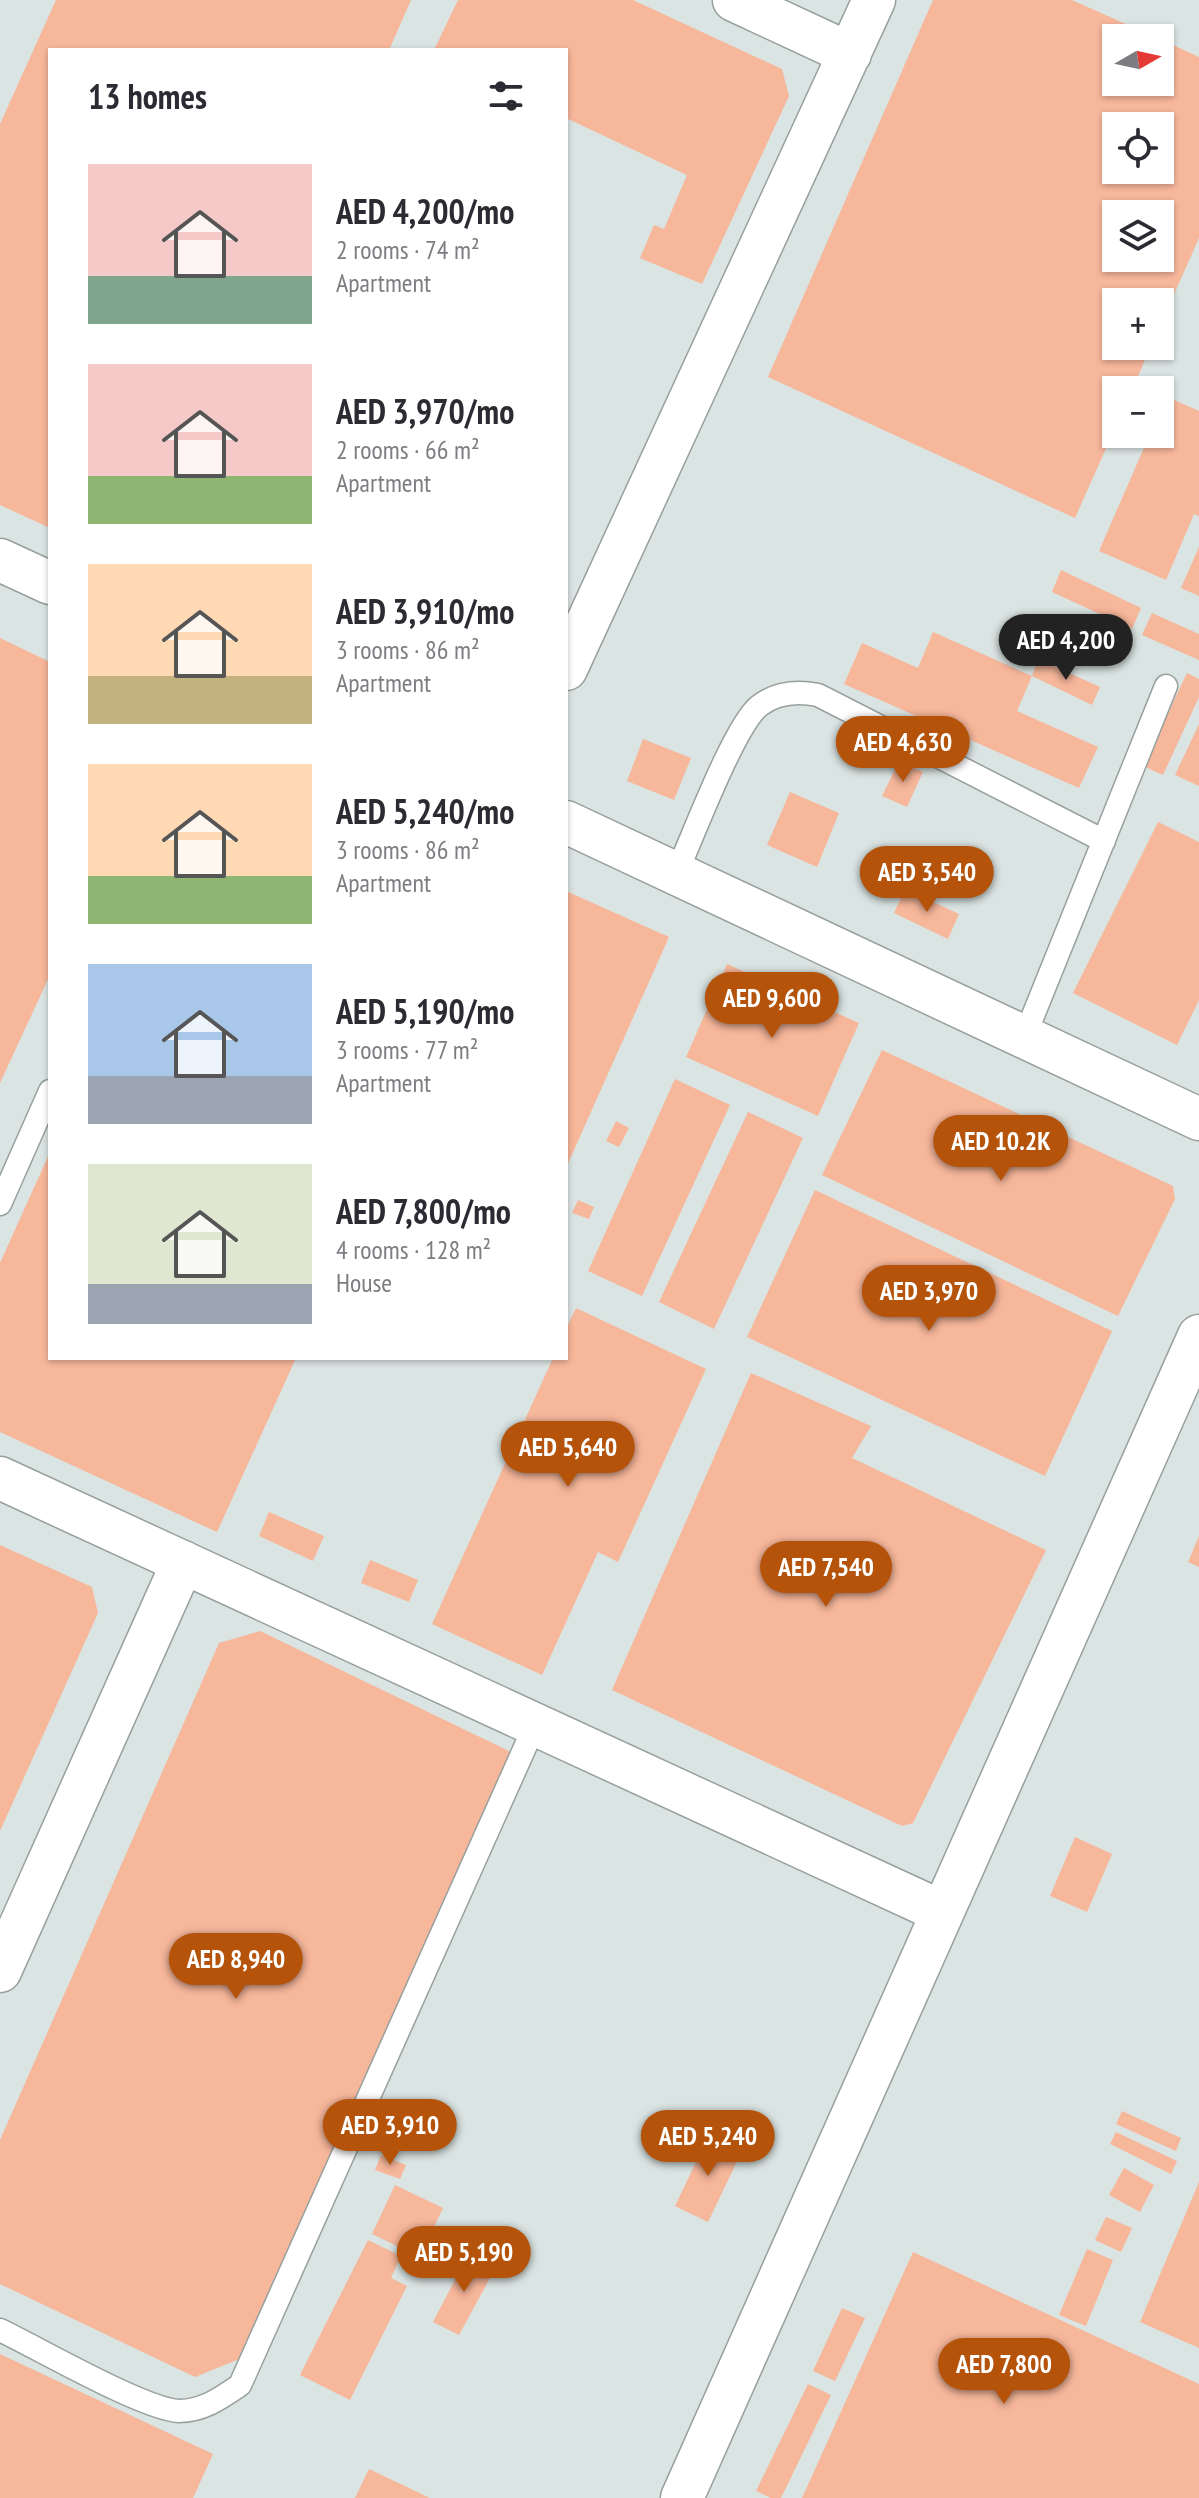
<!DOCTYPE html>
<html lang="en">
<head>
<meta charset="utf-8">
<style>
	:root { --surface:#fff; --page:#f7f7f7; --text:#2b2b33; --muted:#7c7c81; --accent:#b45309 }
	body { margin:0; font-family:"PT Sans Narrow",sans-serif; background:var(--page); color:var(--text); height:100vh; display:flex; flex-direction:column; font-size:30px; white-space:nowrap }
	* { box-sizing:border-box; margin:0 }
	p { font-size:26px; color:var(--muted) }
	.icon { flex:none; width:44px; height:44px; fill:none; stroke:currentColor; stroke-width:2; stroke-linecap:round; stroke-linejoin:round }
	.map { position:relative; flex:1; overflow:hidden }
	.details { position:absolute; left:48px; top:48px; width:520px; height:1312px; display:flex; flex-direction:column; background:var(--surface); border-radius:0px; box-shadow:0 2px 6px #0004 }
	.details>* { flex:none }
	.needle { width:52px; rotate:81deg }
	.buttons { position:absolute; left:1102px; top:24px; display:grid; gap:16px }
	.buttons a { display:grid; place-items:center; width:72px; height:72px; border-radius:0px; background:var(--surface); box-shadow:0 2px 6px #0004; font-size:40px }
	.price { position:absolute; translate:-50% -68px; padding:0 18px; border-radius:28px; background:var(--accent); color:#fff; font-size:26px; line-height:52px; filter:drop-shadow(0 2px 4px #0008) }
	.price::after { content:''; position:absolute; left:50%; top:48px; width:24px; height:18px; margin-left:-12px; background:inherit; clip-path:polygon(0 0,100% 0,50% 100%) }
	.price.active { background:#222; color:#fff }
	ul { padding:0; list-style:none }
	li { display:flex; align-items:center; gap:24px; height:200px; padding:0 40px }
	li span { display:grid; place-items:center; flex:none; width:224px; height:160px; border-radius:0px; color:#555 }
	li>.icon { margin-inline-start:auto }
	span .icon { width:96px; height:96px; fill:#fffc; stroke-width:1 }
	li b { font-size:34px }
	h2 { display:flex; justify-content:space-between; align-items:center; height:96px; padding:0 40px; font-size:34px }
	.map>svg:first-child { display:block }
</style>
</head>
<body>
<div class="map">
<svg width="1199" height="2498" viewBox="0 0 1199 2498">
	<rect width="100%" height="100%" fill="#dae4e2"/>
	<path fill="#f7b79b" fill-rule="evenodd" d="M56 0H411L389 50H50V528L0 505V124Z
		M458 0H633L782 69 789 96 702 284 640 258 654 225 664 229 687 175 566 118V50H434Z
		M933 0H1072L1157 38H1116V82H1160V39L1199 57V238L1160 326V302H1116V346H1151L1132 390H1116V426L1075 518 768 377ZM1116 126H1160V170H1116ZM1116 214H1160V258H1116Z
		M1167 397 1199 411V516L1194 514 1166 580 1099 551 1150 434H1160V412Z
		M1199 547V596L1181 588Z
		M1061 570 1141 608 1132 629 1052 592Z
		M1152 613 1199 634V660L1142 635Z
		M933 632 1032 676 1017 711 1098 747 1079 788 844 684 862 643 918 668Z
		M0 638 50 662V975L0 1083Z
		M1038 659 1100 687 1092 705 1032 676Z
		M1187 673 1199 679V697L1163 775 1143 766Z
		M1199 724V786L1175 775Z
		M643 739 691 758 674 800 627 781Z
		M899 761 923 772 907 807 882 796Z
		M790 792 839 813 817 867 767 845Z
		M1158 822 1199 842V1000L1177 1045 1073 993Z
		M905 889 959 914 948 939 894 913Z
		M566 891 669 937 566 1168Z
		M727 964 859 1023 818 1116 686 1057Z
		M882 1050 1173 1186 1175 1199 1118 1316 822 1175Z
		M675 1079 730 1105 642 1296 588 1271Z
		M748 1112 803 1138 714 1329 659 1302Z
		M616 1121 629 1128 619 1147 606 1141Z
		M50 1152V1358H296L217 1532 0 1432V1263Z
		M815 1190 1112 1331 1045 1476 747 1337Z
		M578 1200 594 1207 589 1219 572 1213Z
		M576 1308 706 1369 618 1562 598 1552 542 1675 432 1624 553 1358H566V1329Z
		M751 1373 871 1426 852 1458 1046 1550 913 1823 902 1826 612 1690Z
		M269 1512 324 1536 313 1561 259 1536Z
		M1199 1536V1567L1188 1562Z
		M0 1545 92 1587 98 1613 0 1831Z
		M370 1560 418 1580 409 1602 361 1583Z
		M260 1631 517 1755 247 2356 195 2377 0 2284V2140L219 1643Z
		M1075 1837 1112 1854 1087 1912 1050 1896Z
		M1122 2111 1181 2138 1176 2151 1116 2124Z
		M1116 2132 1177 2161 1171 2174 1110 2144Z
		M709 2135 742 2151 708 2222 675 2206Z
		M381 2155 406 2165 400 2179 375 2170Z
		M1124 2168 1154 2185 1140 2212 1109 2195Z
		M1199 2182V2348L1140 2322Z
		M395 2185 443 2208 420 2257 372 2234Z
		M1106 2217 1132 2228 1121 2252 1095 2240Z
		M368 2240 401 2256 391 2278 407 2286 350 2400 300 2375Z
		M1087 2249 1113 2260 1086 2326 1059 2315Z
		M913 2252 1199 2384V2498H802Z
		M469 2253 496 2267 459 2335 433 2322Z
		M842 2308 865 2318 835 2381 813 2371Z
		M0 2354 213 2454 193 2498H0Z
		M808 2384 831 2395 781 2498H771L756 2491Z
		M369 2469 430 2498H355Z"/>
	<g fill="none" stroke-linecap="round" stroke-linejoin="round">
		<g stroke="#97a09e" stroke-width="25">
			<path id="lane" d="M676 874C692 839 734 726 759 706 777 692 797 691 818 695L1104 841
				M1024 1038 1166 686
				M0 1204 50 1091
				M0 2330C38 2348 143 2409 179 2411 203 2411 221 2398 240 2385L535 1725"/>
		</g>
		<g stroke="#97a09e" stroke-width="45">
			<path id="street" d="M734 0 850 54
				M0 560 50 583
				M566 669 874 0
				M566 822 1199 1119
				M0 1478 942 1912
				M0 1971 183 1562
				M682 2498 1199 1336"/>
		</g>
		<use href="#lane" stroke="#fff" stroke-width="22"/>
		<use href="#street" stroke="#fff" stroke-width="42"/>
	</g>
</svg>
<div class="buttons">
<a><svg class="needle" viewBox="-14 -14 28 28"><path d="M0-13l5 13h-10z" fill="#e53935"/><path d="M0 13l5-13h-10z" fill="#7c7c81"/></svg></a>
<a><svg class="icon" aria-label="locate" viewBox="0 0 24 24"><circle cx="12" cy="12" r="6"/><path d="M12 2v4M12 18v4M2 12h4M18 12h4"/></svg></a>
<a><svg class="icon" aria-label="layers" viewBox="0 0 24 24"><path d="M12 4l9 5-9 5-9-5zM3 14l9 5 9-5"/></svg></a>
<a>+</a>
<a>−</a>
</div>
<b class="price active" style="left:1066px;top:682px">AED 4,200</b>
<b class="price" style="left:903px;top:784px">AED 4,630</b>
<b class="price" style="left:927px;top:914px">AED 3,540</b>
<b class="price" style="left:772px;top:1040px">AED 9,600</b>
<b class="price" style="left:1001px;top:1183px">AED 10.2K</b>
<b class="price" style="left:929px;top:1333px">AED 3,970</b>
<b class="price" style="left:568px;top:1489px">AED 5,640</b>
<b class="price" style="left:826px;top:1609px">AED 7,540</b>
<b class="price" style="left:236px;top:2001px">AED 8,940</b>
<b class="price" style="left:390px;top:2167px">AED 3,910</b>
<b class="price" style="left:708px;top:2178px">AED 5,240</b>
<b class="price" style="left:464px;top:2294px">AED 5,190</b>
<b class="price" style="left:1004px;top:2406px">AED 7,800</b>
<section class="details">
<h2>13 homes<svg class="icon" aria-label="filters" viewBox="0 0 24 24"><path d="M4 7h16M4 17h16"/><circle cx="9" cy="7" r="2"/><circle cx="15" cy="17" r="2"/></svg></h2>
<ul>
<li><span style="background:linear-gradient(#f6c9c9 70%,#7fa58c 0)"><svg class="icon" aria-label="home" viewBox="0 0 24 24"><path d="M3 11l9-7 9 7M6 9v11h12V9"/></svg></span><div><b>AED 4,200/mo</b><p>2 rooms · 74 m²</p><p>Apartment</p></div></li>
<li><span style="background:linear-gradient(#f6c9c9 70%,#8fb573 0)"><svg class="icon" aria-label="home" viewBox="0 0 24 24"><path d="M3 11l9-7 9 7M6 9v11h12V9"/></svg></span><div><b>AED 3,970/mo</b><p>2 rooms · 66 m²</p><p>Apartment</p></div></li>
<li><span style="background:linear-gradient(#ffd9b3 70%,#c2b280 0)"><svg class="icon" aria-label="home" viewBox="0 0 24 24"><path d="M3 11l9-7 9 7M6 9v11h12V9"/></svg></span><div><b>AED 3,910/mo</b><p>3 rooms · 86 m²</p><p>Apartment</p></div></li>
<li><span style="background:linear-gradient(#ffd9b3 70%,#8fb573 0)"><svg class="icon" aria-label="home" viewBox="0 0 24 24"><path d="M3 11l9-7 9 7M6 9v11h12V9"/></svg></span><div><b>AED 5,240/mo</b><p>3 rooms · 86 m²</p><p>Apartment</p></div></li>
<li><span style="background:linear-gradient(#a9c7e8 70%,#9aa5b1 0)"><svg class="icon" aria-label="home" viewBox="0 0 24 24"><path d="M3 11l9-7 9 7M6 9v11h12V9"/></svg></span><div><b>AED 5,190/mo</b><p>3 rooms · 77 m²</p><p>Apartment</p></div></li>
<li><span style="background:linear-gradient(#dfe7d0 75%,#9aa5b1 0)"><svg class="icon" aria-label="home" viewBox="0 0 24 24"><path d="M3 11l9-7 9 7M6 9v11h12V9"/></svg></span><div><b>AED 7,800/mo</b><p>4 rooms · 128 m²</p><p>House</p></div></li>
</ul>
</section>
</div>
</body>
</html>
